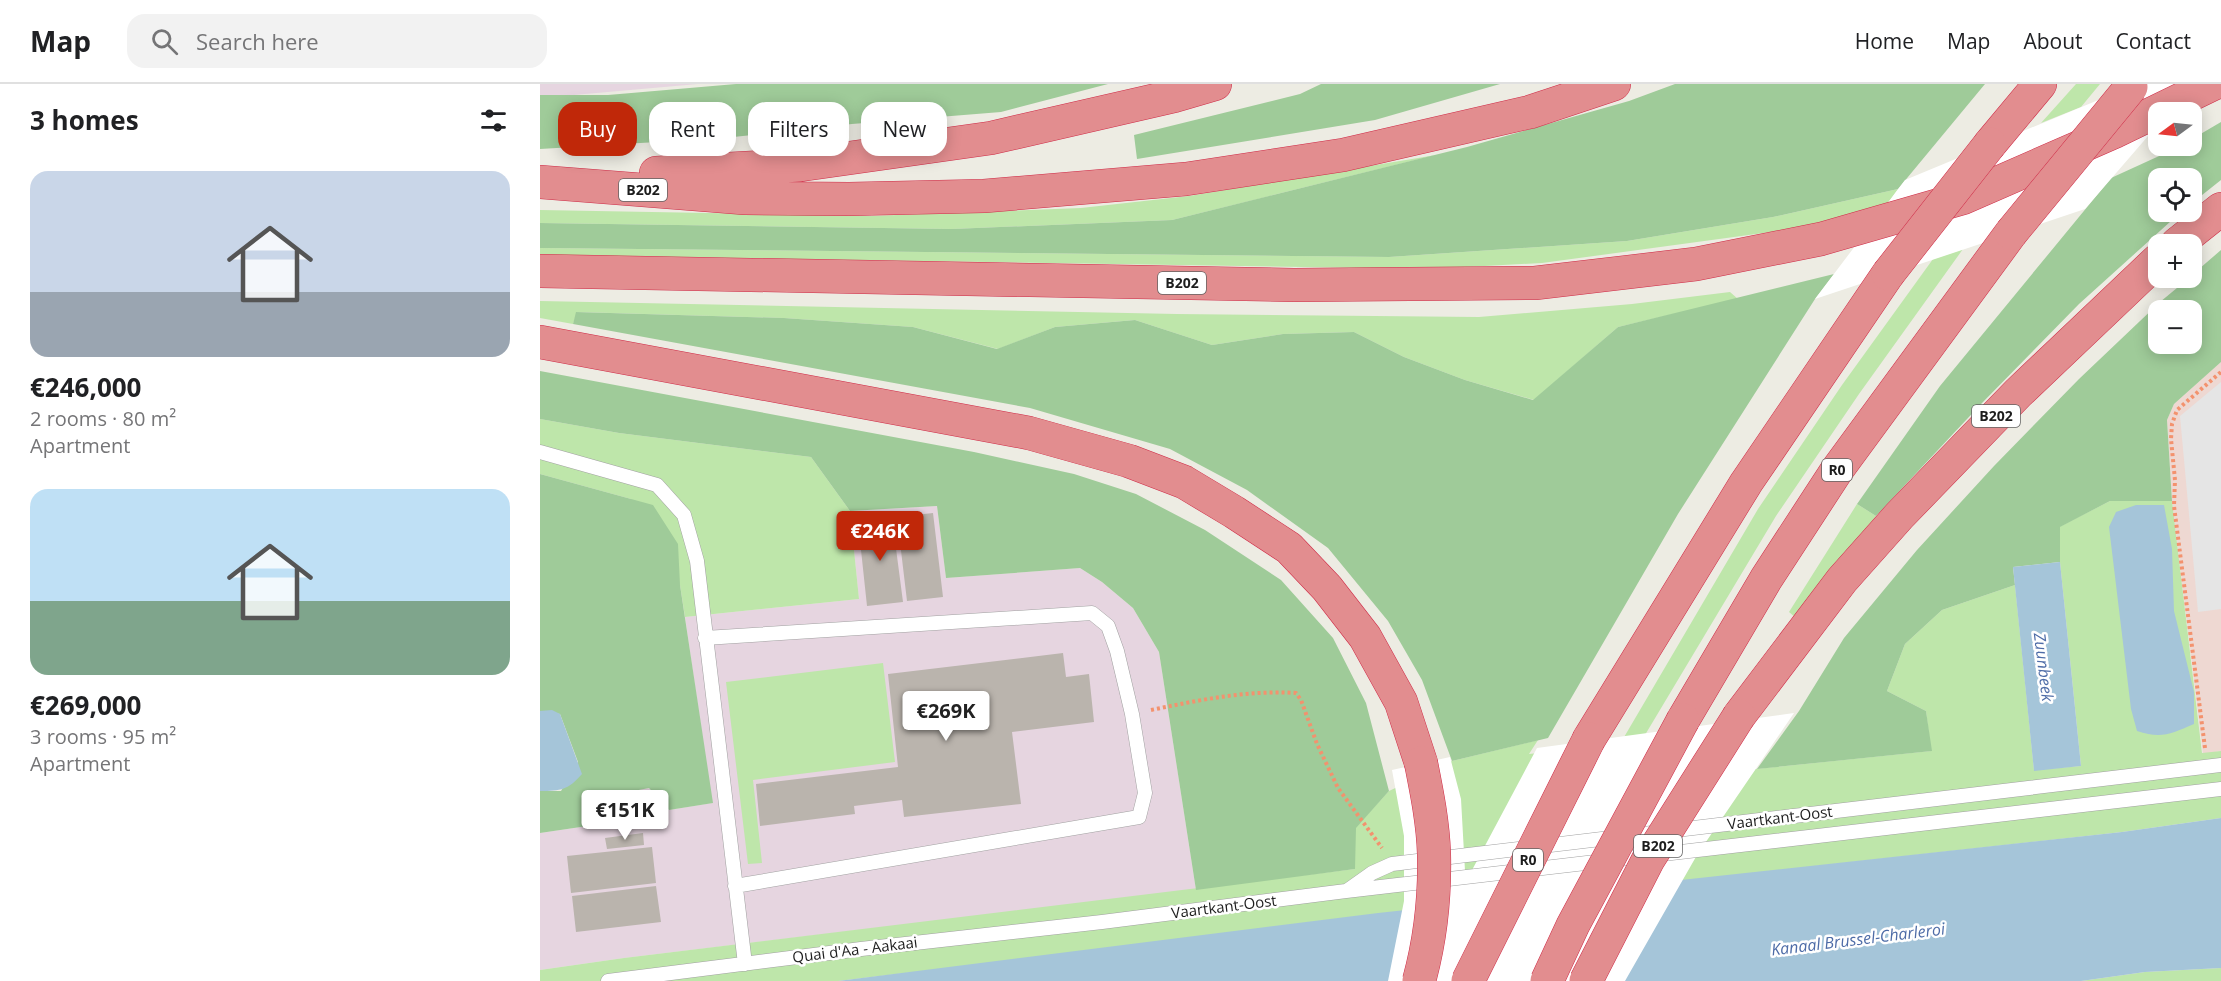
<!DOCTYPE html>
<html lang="en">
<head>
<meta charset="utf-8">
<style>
	:root { --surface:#fff; --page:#f2f2f2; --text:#202124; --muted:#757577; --line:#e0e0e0; --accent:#c02809 }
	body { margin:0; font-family:"Open Sans",sans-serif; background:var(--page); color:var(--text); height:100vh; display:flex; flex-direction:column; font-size:22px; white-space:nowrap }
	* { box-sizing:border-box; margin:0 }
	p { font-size:20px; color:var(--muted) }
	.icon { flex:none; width:33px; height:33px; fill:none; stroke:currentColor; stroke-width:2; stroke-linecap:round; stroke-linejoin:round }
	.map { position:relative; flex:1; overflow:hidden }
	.drawer { display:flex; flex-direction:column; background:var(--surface); width:540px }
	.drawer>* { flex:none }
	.banner { position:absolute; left:18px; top:18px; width:570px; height:54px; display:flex; gap:12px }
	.needle { width:39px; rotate:255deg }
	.fabs { position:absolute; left:1608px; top:18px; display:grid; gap:12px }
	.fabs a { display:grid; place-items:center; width:54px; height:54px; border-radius:12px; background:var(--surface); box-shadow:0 3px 15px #0003; font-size:30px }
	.price { position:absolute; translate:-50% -51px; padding:0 14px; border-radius:6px; background:#fff; color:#222; font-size:20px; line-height:39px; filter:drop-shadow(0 2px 3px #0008) }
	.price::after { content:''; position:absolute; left:50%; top:36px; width:18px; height:14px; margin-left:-9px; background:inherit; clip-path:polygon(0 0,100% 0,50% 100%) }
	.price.active { background:var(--accent); color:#fff }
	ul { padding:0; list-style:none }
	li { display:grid; align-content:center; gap:12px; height:318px; padding:0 30px }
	li span { display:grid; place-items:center; height:186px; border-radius:18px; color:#555 }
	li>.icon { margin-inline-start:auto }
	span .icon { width:108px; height:108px; fill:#fffc; stroke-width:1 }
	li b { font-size:26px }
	h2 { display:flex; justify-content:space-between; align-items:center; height:72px; padding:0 30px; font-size:26px }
	.tag { padding:0 21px; border-radius:18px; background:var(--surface); box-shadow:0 3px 15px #0003; font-size:21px; line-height:54px }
	.tag.active { background:var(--accent); color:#fff }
	header { display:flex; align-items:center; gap:36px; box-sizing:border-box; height:84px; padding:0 30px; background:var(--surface); border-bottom:2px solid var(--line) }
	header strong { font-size:28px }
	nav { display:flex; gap:33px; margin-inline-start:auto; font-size:21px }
	.search { width:420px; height:54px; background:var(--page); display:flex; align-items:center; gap:15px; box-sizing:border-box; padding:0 21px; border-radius:18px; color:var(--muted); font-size:22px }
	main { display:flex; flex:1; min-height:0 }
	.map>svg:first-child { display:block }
</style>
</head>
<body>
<header>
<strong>Map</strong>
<div class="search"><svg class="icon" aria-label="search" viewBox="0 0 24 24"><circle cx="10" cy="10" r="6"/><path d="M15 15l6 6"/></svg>Search here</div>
<nav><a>Home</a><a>Map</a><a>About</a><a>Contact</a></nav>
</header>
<main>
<section class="drawer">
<h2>3 homes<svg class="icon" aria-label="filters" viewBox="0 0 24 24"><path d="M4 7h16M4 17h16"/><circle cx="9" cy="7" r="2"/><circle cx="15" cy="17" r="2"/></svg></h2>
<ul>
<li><span style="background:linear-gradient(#c9d6e8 65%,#9aa5b1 0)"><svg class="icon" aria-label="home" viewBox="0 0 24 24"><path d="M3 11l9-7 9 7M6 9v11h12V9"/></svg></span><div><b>€246,000</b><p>2 rooms · 80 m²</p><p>Apartment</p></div></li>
<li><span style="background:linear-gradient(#bfe0f5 60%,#7fa58c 0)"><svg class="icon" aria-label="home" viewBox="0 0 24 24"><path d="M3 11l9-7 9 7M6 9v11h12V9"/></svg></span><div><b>€269,000</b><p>3 rooms · 95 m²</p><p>Apartment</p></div></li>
</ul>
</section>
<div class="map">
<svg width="1681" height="897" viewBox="0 0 1681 897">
	<rect width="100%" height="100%" fill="#edece3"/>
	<path fill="#eed8d2" d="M1681 278V667L1663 670 1632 417 1627 336 1634 320Z"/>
	<path fill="#e6d5e0" d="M0 0H158L0 14Z
		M397 422 406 494 540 484 562 498 593 524 619 568 656 806 84 874 0 886V749L61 740 60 720 73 711 109 704 129 726 172 719 145 533 319 515 310 427Z"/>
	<path fill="#bee6aa" d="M1536 0H1560L1541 23 1501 39Z
		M896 71 632 136 412 145 0 139V126L330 132 541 124 649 112Z
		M1358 105 1348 119 1261 144 1002 179 889 185 0 171V164L849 173 1087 157 1233 133Z
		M1423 165 1319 310 1236 432 1093 671 1080 660 1218 425 1302 301 1393 175Z
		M1190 208 1198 215 1078 243 994 316 925 296 864 273 814 248 743 250 672 261 595 236 515 243 458 265 373 243 244 234 37 228 33 240 0 234V217L637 230 939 233 1092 220Z
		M0 335 79 349 271 373 310 427 319 515 145 533 140 501 91 415 0 390Z
		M1570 417H1632L1662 669 1681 667V734L1582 748 1204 790 298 897H0V886L84 874 815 785V744L849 707 912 677 998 656 989 670 1027 666 1099 677 1216 685 1391 667 1386 627 1347 607 1365 560 1402 526 1475 501 1494 686 1541 682 1520 478 1519 443Z
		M1317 420 1336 432 1256 534 1249 528Z
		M343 579 355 678 213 696 222 779 208 780 186 598Z
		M1681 884V897H1541L1605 888Z"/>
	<path fill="#9fcb99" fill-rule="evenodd" d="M196 0H568L461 28 312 40 184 54 0 65V11H68Z
		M781 0H960L835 36 597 75 594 51 760 10Z
		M1135 0H1445L1358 105 1233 133 1087 157 849 173 0 164V139L412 145 632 136 927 63 1089 17Z
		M1681 38V96L1652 119V94H1618V128H1641L1539 220 1443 318 1336 432 1317 420 1400 302 1571 94 1641 62H1652V55Z
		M1681 166V278L1634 320 1627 336 1632 417H1570L1520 443V478L1473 483 1475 501 1402 526 1365 560 1347 607 1386 627 1392 667 1217 685 1259 627 1304 554 1377 466 1454 382 1539 295 1620 218 1649 194H1652V191ZM1618 226H1652V260H1618Z
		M1294 190 1275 215 1138 430 1008 654 912 677 882 596 848 537 788 464 707 406 630 365 490 324 33 240 36 228 244 234 373 243 457 265 515 243 595 236 672 261 743 250 814 248 864 273 925 296 993 316 1078 243Z
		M0 287 434 368 534 390 596 410 665 446 741 496 793 554 826 619 849 707 816 744 815 785 656 806 619 568 593 524 562 498 540 484 406 494 397 422 310 427 271 373 79 349 0 335Z
		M0 390 113 421 138 460 140 501 173 719 129 726 109 704 73 711 60 720 61 740 0 749V707H21L38 678 20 630 0 627Z"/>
	<path fill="#e5e5e5" d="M1681 298V525L1658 528 1640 332Z"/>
	<path fill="#a5c5d9" d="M1596 421H1624L1632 465 1634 527 1654 608V640C1631 650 1621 655 1597 647L1591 625 1569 443 1576 428Z
		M1520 478 1541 682 1494 687 1473 483Z
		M12 626 20 630 42 690C28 706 21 707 0 707V627Z
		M1681 734V884L1605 888 1541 897H298L838 829 1582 748Z"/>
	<path fill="#fff" d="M1597 0H1653L1545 125 1275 215 1365 96Z
		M1254 629 1157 771 1085 897H848L864 817V752L852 686 910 673 921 715 925 787 931 788 997 664Z"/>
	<path fill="#bab4ad" d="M393 429 403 513 367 517 357 433Z
		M352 434 363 518 327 522 318 438Z
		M523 569 526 593 549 590 554 638 472 648 481 720 364 733 362 716 314 722 315 730 220 742 216 700 358 683 348 590Z
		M103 749 104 761 67 765 65 754Z
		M112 763 116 799 31 809 27 772Z
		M116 802 121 838 36 848 32 812Z"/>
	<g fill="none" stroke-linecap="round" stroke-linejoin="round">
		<g stroke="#a1a1a1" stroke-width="15">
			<path id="service" d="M0 368 117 401 144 431 157 477 205 880
				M165 554 552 529 568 542 577 567 592 630 605 709 599 733 195 802
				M808 806 832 789 852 780 1681 681
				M68 897 321 865 562 838 806 807 1681 705"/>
		</g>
		<g stroke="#cf2c48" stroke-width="34">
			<path id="motorway" d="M1450 60 1500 0
				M116 89 260 81 451 54 634 12 675 0
				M0 98 205 114 309 115 444 112 646 95 803 71 990 28 1074 0
				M1637 160 1681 125
				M0 187 754 201 995 199 1156 180 1281 155 1423 114 1574 48 1673 0
				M0 258 489 349 589 377 644 398 694 428 749 464 787 504 825 553 861 618 881 679
				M1199 632 1302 496 1359 432 1478 309 1618 176
				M1143 636 1226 495 1297 386 1471 149
				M1049 655 1206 399 1348 190"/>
		</g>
		<path stroke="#f3926e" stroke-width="4" stroke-dasharray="3 3" stroke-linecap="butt" d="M611 626C660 616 706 606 756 609L761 616 777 660 798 704 842 764
			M1665 664 1634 422 1635 396 1631 355 1632 340 1637 326 1681 288"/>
		<use href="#service" stroke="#fff" stroke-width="14"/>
		<use href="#motorway" stroke="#e28d8f" stroke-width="33"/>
		<g stroke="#cf2c48" stroke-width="34" stroke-linecap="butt">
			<path id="motorway-bridge" d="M1471 149 1591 3
				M1348 190 1450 60
				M879 897C890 857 895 811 894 770 893 739 887 709 881 679
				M928 897 1049 655
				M1007 897 1033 841 1143 636
				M1046 897 1108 776 1199 632"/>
		</g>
		<use href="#motorway-bridge" stroke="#e28d8f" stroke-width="33"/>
	</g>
	<g text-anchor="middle" stroke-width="5" stroke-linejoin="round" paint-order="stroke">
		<g fill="#fff" stroke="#616161" stroke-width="1.5">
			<rect x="79" y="95" width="48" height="22" rx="4.5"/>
			<rect x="618" y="188" width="48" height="22" rx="4.5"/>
			<rect x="1432" y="321" width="48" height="22" rx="4.5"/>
			<rect x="1282" y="375" width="30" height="22" rx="4.5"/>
			<rect x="1094" y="751" width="48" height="22" rx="4.5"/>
			<rect x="973" y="765" width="30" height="22" rx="4.5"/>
		</g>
		<g font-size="14" font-weight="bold" fill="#1d1d1d">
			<text x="103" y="111">B202</text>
			<text x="642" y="204">B202</text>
			<text x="1456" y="337">B202</text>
			<text x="1297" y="391">R0</text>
			<text x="1118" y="767">B202</text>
			<text x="988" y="781">R0</text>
		</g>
		<g font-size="15" fill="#1d1d1d" stroke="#fff">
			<text transform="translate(1240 734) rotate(-7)" y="5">Vaartkant-Oost</text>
			<text transform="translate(684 823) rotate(-7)" y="5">Vaartkant-Oost</text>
			<text transform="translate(315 866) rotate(-7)" y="5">Quai d'Aa - Aakaai</text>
		</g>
		<g font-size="16" font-style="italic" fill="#4e6ca7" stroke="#fff">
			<text transform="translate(1504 583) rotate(83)" y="6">Zuunbeek</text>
			<text transform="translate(1318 855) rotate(-7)" y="6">Kanaal Brussel-Charleroi</text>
		</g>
	</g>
</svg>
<div class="fabs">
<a><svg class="needle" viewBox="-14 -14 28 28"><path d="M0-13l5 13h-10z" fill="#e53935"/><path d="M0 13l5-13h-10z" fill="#757577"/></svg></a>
<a><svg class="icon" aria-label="locate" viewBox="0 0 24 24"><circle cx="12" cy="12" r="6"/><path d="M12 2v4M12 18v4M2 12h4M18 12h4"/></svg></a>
<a>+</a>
<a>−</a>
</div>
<b class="price active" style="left:340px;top:478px">€246K</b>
<b class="price" style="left:406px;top:658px">€269K</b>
<b class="price" style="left:85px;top:757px">€151K</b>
<div class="banner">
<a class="tag active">Buy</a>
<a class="tag">Rent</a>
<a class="tag">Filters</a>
<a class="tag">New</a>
</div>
</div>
</main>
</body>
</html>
